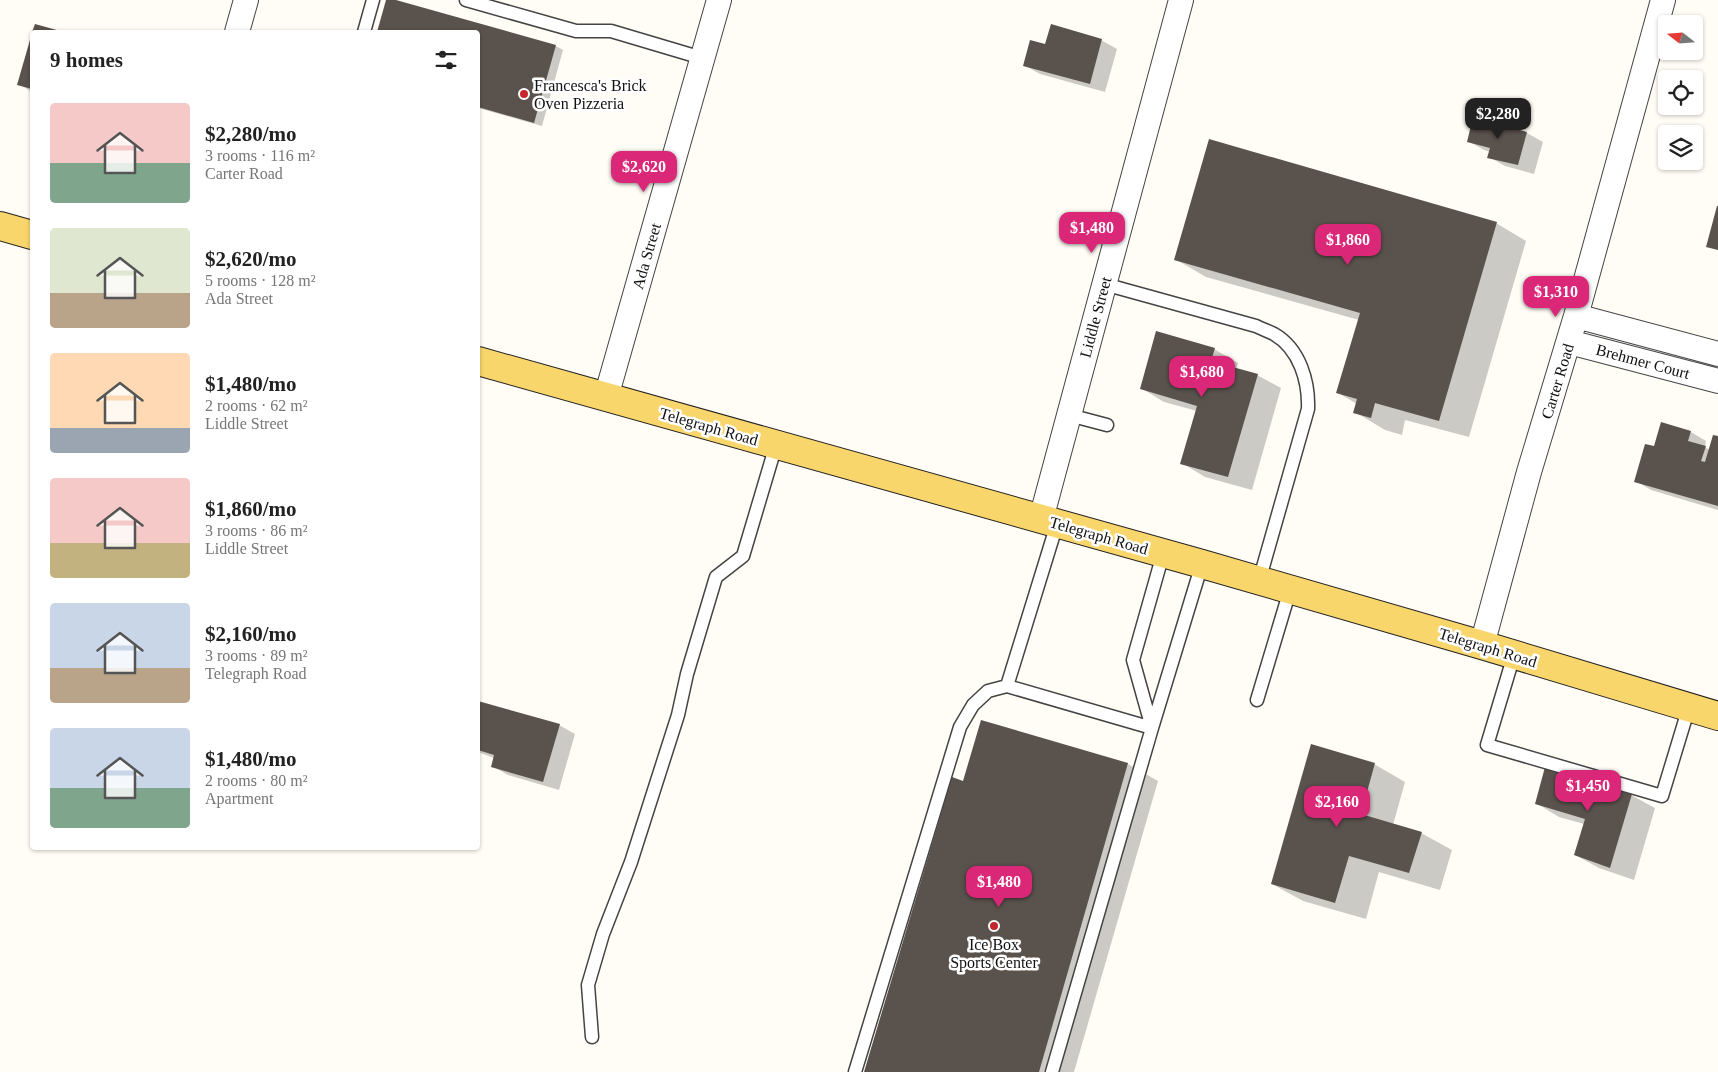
<!DOCTYPE html>
<html lang="en">
<head>
<meta charset="utf-8">
<style>
	:root { --surface:#fff; --page:#f6f6f6; --text:#222; --muted:#767676; --accent:#db2777 }
	body { margin:0; font-family:Georgia,serif; background:var(--page); color:var(--text); height:100vh; display:flex; flex-direction:column; font-size:19px; white-space:nowrap }
	* { box-sizing:border-box; margin:0 }
	p { font-size:16px; color:var(--muted) }
	.icon { flex:none; width:28px; height:28px; fill:none; stroke:currentColor; stroke-width:2; stroke-linecap:round; stroke-linejoin:round }
	.map { position:relative; flex:1; overflow:hidden }
	.panel { position:absolute; left:30px; top:30px; width:450px; height:820px; display:flex; flex-direction:column; background:var(--surface); border-radius:5px; box-shadow:0 1px 4px #0004 }
	.panel>* { flex:none }
	.needle { width:32px; rotate:287deg }
	.buttons { position:absolute; left:1658px; top:15px; display:grid; gap:10px }
	.buttons a { display:grid; place-items:center; width:45px; height:45px; border-radius:5px; background:var(--surface); box-shadow:0 1px 4px #0004; font-size:25px }
	.price { position:absolute; translate:-50% -42px; padding:0 11px; border-radius:10px; background:var(--accent); color:#fff; font-size:16px; line-height:32px; filter:drop-shadow(0 1px 2px #0008) }
	.price::after { content:''; position:absolute; left:50%; top:30px; width:15px; height:11px; margin-left:-8px; background:inherit; clip-path:polygon(0 0,100% 0,50% 100%) }
	.price.selected { background:#222; color:#fff }
	ul { padding:0; list-style:none }
	li { display:flex; align-items:center; gap:15px; height:125px; padding:0 20px }
	li span { display:grid; place-items:center; flex:none; width:140px; height:100px; border-radius:5px; color:#555 }
	li>.icon { margin-inline-start:auto }
	span .icon { width:60px; height:60px; fill:#fffc; stroke-width:1 }
	li b { font-size:21px }
	h2 { display:flex; justify-content:space-between; align-items:center; height:60px; padding:0 20px; font-size:21px }
	.map>svg:first-child { display:block }
</style>
</head>
<body>
<div class="map">
<svg width="1718" height="1072" viewBox="0 0 1718 1072">
	<rect width="100%" height="100%" fill="#fffdf5"/>
	<path fill="#0003" d="M387 0 556 46 563 50 542 126 478 108V32H378Z
		M35 25 61 32H33Z
		M32 36V92L19 84Z
		M1101 40 1117 49 1105 92 1040 74 1024 65 1046 45Z
		M1474 118 1527 133 1543 142 1534 174 1505 166 1489 157 1490 152 1484 150 1468 141Z
		M1496 223 1526 241 1469 437 1405 420 1402 435 1385 430 1355 412 1357 404 1338 393 1359 320 1206 277 1175 259Z
		M1214 349 1238 363 1236 369 1257 375 1281 388 1252 490 1205 477 1182 463 1197 411 1164 402 1141 388Z
		M1662 424 1691 432 1706 441 1705 447 1710 450 1718 438V510L1651 490 1636 481 1655 447Z
		M479 702 559 725 575 734 559 790 508 775 492 766 494 758 478 752V708Z
		M982 721 1128 764 1158 781 1074 1072H865L964 782Z
		M1374 764 1405 782 1393 825 1421 833 1452 850 1440 890 1379 872 1366 919 1303 901 1272 884Z
		M1631 795 1655 808 1634 880 1599 868 1575 855 1584 824 1559 817 1536 803Z"/>
	<path fill="#5a524d" d="M386 0H396L556 45 534 123 478 107V32H377Z
		M35 24 64 32H32Z
		M1051 24 1102 39 1090 84 1023 66 1030 40 1045 44Z
		M32 33V89L17 85Z
		M1473 117 1527 132 1518 165 1487 158 1490 148 1467 142Z
		M1209 139 1497 222 1439 421 1375 403 1371 418 1353 413 1357 399 1336 393 1360 313 1174 260Z
		M1717 206H1718V250L1706 247Z
		M1156 331 1215 348 1211 361 1258 374 1228 477 1180 464 1197 406 1140 389Z
		M1661 422 1691 431 1688 441 1706 446 1701 461 1705 462 1713 435 1718 436V506L1634 482 1645 444 1654 446Z
		M478 701 560 724 543 782 491 767 494 755 478 750Z
		M981 720 1128 763 1039 1072H864L952 777 963 781Z
		M1311 744 1375 763 1361 814 1422 832 1409 873 1349 856 1335 903 1271 884Z
		M1545 767 1632 794 1610 868 1574 855 1585 819 1535 804Z"/>
	<g fill="none" stroke-linecap="round" stroke-linejoin="round">
		<g stroke="#444" stroke-width="15">
			<path id="lane" d="M466 0 576 31H611L702 58
				M364 32 373 0
				M1104 284 1256 326C1262 329 1268 331 1274 334 1300 349 1309 382 1308 409L1259 581
				M1069 415 1107 425
				M1514 655 1487 745 1662 796 1689 707
				M1007 686 1152 728 1202 564
				M1257 700 1290 590
				M592 1037 588 985 603 934 631 862 678 715 687 674 716 577 743 556 776 445
				M855 1072 960 727 973 705 988 691 1007 686 1057 524
				M1052 1072 1152 728 1133 660 1163 554"/>
		</g>
		<g stroke="#444" stroke-width="26">
			<path id="street" d="M237 32 246 0
				M1576 316 1718 354
				M1569 342 1718 381
				M606 397 719 0
				M1041 519 1181 0
				M1482 645 1529 472 1576 316 1663 0"/>
		</g>
		<g stroke="#222" stroke-width="30">
			<path id="primary" d="M0 226 32 235
				M478 361 1202 564 1482 645 1718 716"/>
		</g>
		<use href="#lane" stroke="#fff" stroke-width="12"/>
		<use href="#street" stroke="#fff" stroke-width="24"/>
		<use href="#primary" stroke="#f9d66b" stroke-width="28"/>
	</g>
	<g fill="#c4262e" stroke="#fff" stroke-width="2">
		<circle cx="524" cy="94" r="5"/>
		<circle cx="994" cy="926" r="5"/>
	</g>
	<g text-anchor="middle" stroke-width="5" stroke-linejoin="round" paint-order="stroke">
		<g font-size="16" fill="#111" stroke="#fff" text-anchor="start">
			<text x="534" y="91">Francesca's Brick<tspan x="534" dy="18">Oven Pizzeria</tspan></text>
			<text x="994" y="950" text-anchor="middle">Ice Box<tspan x="994" dy="18">Sports Center</tspan></text>
		</g>
		<g font-size="16" fill="#111" stroke="#fff">
			<text transform="translate(646 256) rotate(-74)" y="6">Ada Street</text>
			<text transform="translate(1095 317) rotate(-75)" y="6">Liddle Street</text>
			<text transform="translate(1643 361) rotate(15)" y="6">Brehmer Court</text>
			<text transform="translate(1557 381) rotate(-73)" y="6">Carter Road</text>
			<text transform="translate(709 426) rotate(16)" y="6">Telegraph Road</text>
			<text transform="translate(1099 535) rotate(16)" y="6">Telegraph Road</text>
			<text transform="translate(1488 647) rotate(17)" y="6">Telegraph Road</text>
		</g>
	</g>
</svg>
<div class="buttons">
<a><svg class="needle" viewBox="-14 -14 28 28"><path d="M0-13l5 13h-10z" fill="#e53935"/><path d="M0 13l5-13h-10z" fill="#767676"/></svg></a>
<a><svg class="icon" aria-label="locate" viewBox="0 0 24 24"><circle cx="12" cy="12" r="6"/><path d="M12 2v4M12 18v4M2 12h4M18 12h4"/></svg></a>
<a><svg class="icon" aria-label="layers" viewBox="0 0 24 24"><path d="M12 4l9 5-9 5-9-5zM3 14l9 5 9-5"/></svg></a>
</div>
<b class="price selected" style="left:1498px;top:140px">$2,280</b>
<b class="price" style="left:644px;top:193px">$2,620</b>
<b class="price" style="left:1092px;top:254px">$1,480</b>
<b class="price" style="left:1348px;top:266px">$1,860</b>
<b class="price" style="left:1556px;top:318px">$1,310</b>
<b class="price" style="left:1202px;top:398px">$1,680</b>
<b class="price" style="left:1588px;top:812px">$1,450</b>
<b class="price" style="left:1337px;top:828px">$2,160</b>
<b class="price" style="left:999px;top:908px">$1,480</b>
<section class="panel">
<h2>9 homes<svg class="icon" aria-label="filters" viewBox="0 0 24 24"><path d="M4 7h16M4 17h16"/><circle cx="9" cy="7" r="2"/><circle cx="15" cy="17" r="2"/></svg></h2>
<ul>
<li><span style="background:linear-gradient(#f6c9c9 60%,#7fa58c 0)"><svg class="icon" aria-label="home" viewBox="0 0 24 24"><path d="M3 11l9-7 9 7M6 9v11h12V9"/></svg></span><div><b>$2,280/mo</b><p>3 rooms · 116 m²</p><p>Carter Road</p></div></li>
<li><span style="background:linear-gradient(#dfe7d0 65%,#b9a48a 0)"><svg class="icon" aria-label="home" viewBox="0 0 24 24"><path d="M3 11l9-7 9 7M6 9v11h12V9"/></svg></span><div><b>$2,620/mo</b><p>5 rooms · 128 m²</p><p>Ada Street</p></div></li>
<li><span style="background:linear-gradient(#ffd9b3 75%,#9aa5b1 0)"><svg class="icon" aria-label="home" viewBox="0 0 24 24"><path d="M3 11l9-7 9 7M6 9v11h12V9"/></svg></span><div><b>$1,480/mo</b><p>2 rooms · 62 m²</p><p>Liddle Street</p></div></li>
<li><span style="background:linear-gradient(#f6c9c9 65%,#c2b280 0)"><svg class="icon" aria-label="home" viewBox="0 0 24 24"><path d="M3 11l9-7 9 7M6 9v11h12V9"/></svg></span><div><b>$1,860/mo</b><p>3 rooms · 86 m²</p><p>Liddle Street</p></div></li>
<li><span style="background:linear-gradient(#c9d6e8 65%,#b9a48a 0)"><svg class="icon" aria-label="home" viewBox="0 0 24 24"><path d="M3 11l9-7 9 7M6 9v11h12V9"/></svg></span><div><b>$2,160/mo</b><p>3 rooms · 89 m²</p><p>Telegraph Road</p></div></li>
<li><span style="background:linear-gradient(#c9d6e8 60%,#7fa58c 0)"><svg class="icon" aria-label="home" viewBox="0 0 24 24"><path d="M3 11l9-7 9 7M6 9v11h12V9"/></svg></span><div><b>$1,480/mo</b><p>2 rooms · 80 m²</p><p>Apartment</p></div></li>
</ul>
</section>
</div>
</body>
</html>
